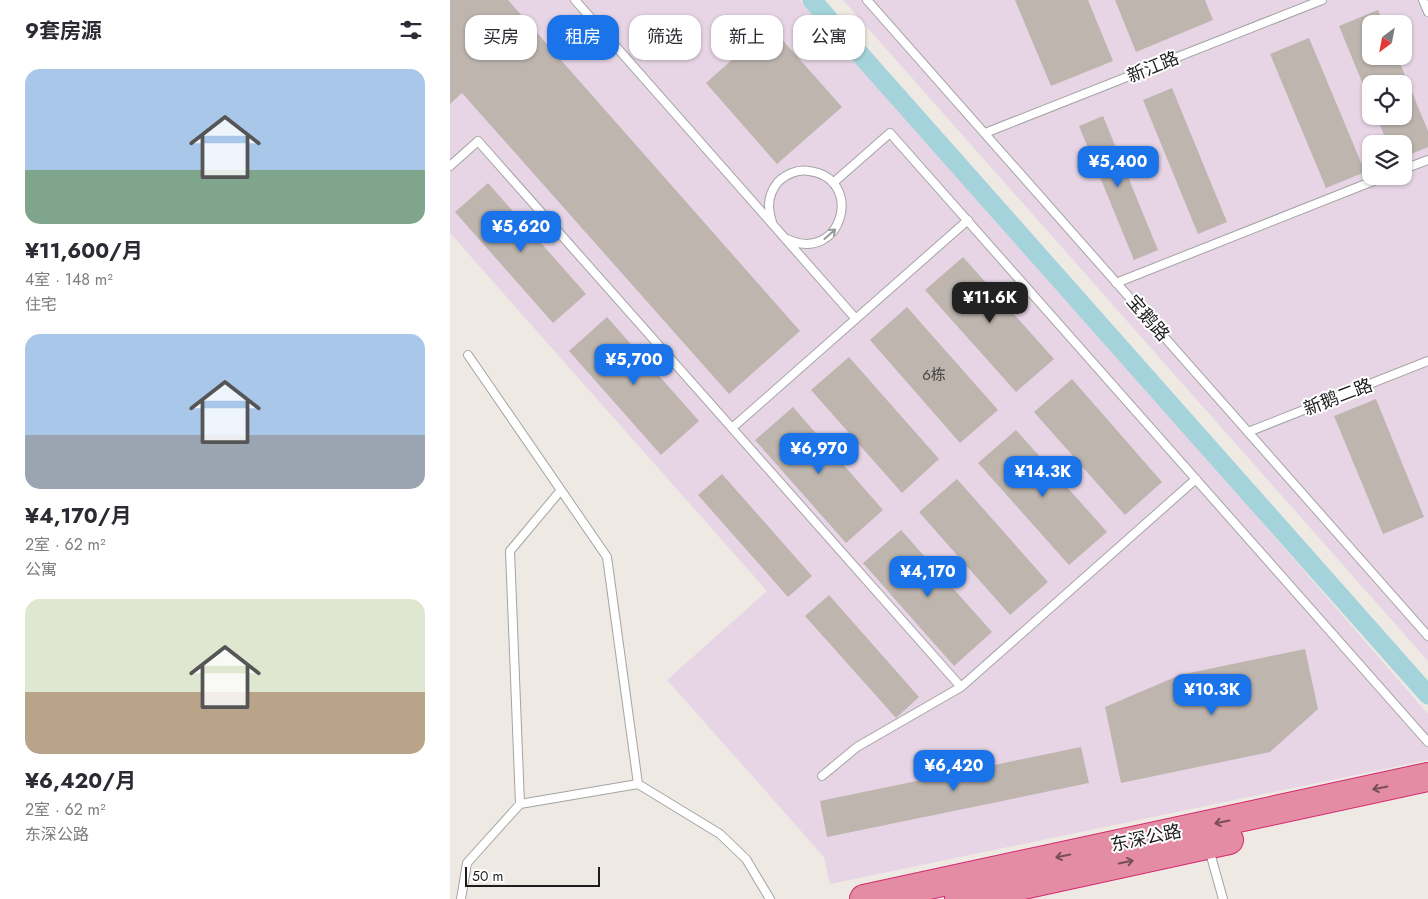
<!DOCTYPE html>
<html lang="zh">
<head>
<meta charset="utf-8">
<style>
	:root { --surface:#fff; --page:#f7f7f7; --text:#2b2b33; --muted:#7c7c81; --accent:#1a73e8 }
	body { margin:0; font-family:Jost,"Noto Sans SC",sans-serif; background:var(--page); color:var(--text); height:100vh; display:flex; flex-direction:column; font-size:19px; white-space:nowrap }
	* { box-sizing:border-box; margin:0 }
	p { font-size:16px; color:var(--muted) }
	.icon { flex:none; width:28px; height:28px; fill:none; stroke:currentColor; stroke-width:2; stroke-linecap:round; stroke-linejoin:round }
	.map { position:relative; flex:1; overflow:hidden }
	.details { display:flex; flex-direction:column; background:var(--surface); width:450px }
	.details>* { flex:none }
	.guide { position:absolute; left:15px; top:15px; width:475px; height:45px; display:flex; gap:10px }
	.needle { width:32px; rotate:212deg }
	.tools { position:absolute; left:912px; top:15px; display:grid; gap:10px }
	.tools a { display:grid; place-items:center; width:50px; height:50px; border-radius:10px; background:var(--surface); box-shadow:0 1px 4px #0004; font-size:25px }
	.scale { position:absolute; left:15px; bottom:12px; width:135px; box-sizing:border-box; padding-left:5px; border:2px solid #1d1d1d; border-top:0; font-size:14px; line-height:18px; white-space:nowrap; color:#1d1d1d; -webkit-text-stroke:4px #fff; paint-order:stroke }
	.price { position:absolute; translate:-50% -42px; padding:0 11px; border-radius:10px; background:var(--accent); color:#fff; font-size:16px; line-height:32px; filter:drop-shadow(0 1px 2px #0008) }
	.price::after { content:''; position:absolute; left:50%; top:30px; width:15px; height:11px; margin-left:-8px; background:inherit; clip-path:polygon(0 0,100% 0,50% 100%) }
	.price.current { background:#222; color:#fff }
	ul { padding:0; list-style:none }
	li { display:grid; align-content:center; gap:10px; height:265px; padding:0 25px }
	li span { display:grid; place-items:center; height:155px; border-radius:15px; color:#555 }
	li>.icon { margin-inline-start:auto }
	span .icon { width:90px; height:90px; fill:#fffc; stroke-width:1 }
	li b { font-size:21px }
	h2 { display:flex; justify-content:space-between; align-items:center; height:60px; padding:0 25px; font-size:21px }
	.pill { padding:0 18px; border-radius:15px; background:var(--surface); box-shadow:0 1px 4px #0004; font-size:18px; line-height:45px }
	.pill.current { background:var(--accent); color:#fff }
	main { display:flex; flex:1; min-height:0 }
	.map>svg:first-child { display:block }
</style>
</head>
<body>
<main>
<section class="details">
<h2>9套房源<svg class="icon" aria-label="filters" viewBox="0 0 24 24"><path d="M4 7h16M4 17h16"/><circle cx="9" cy="7" r="2"/><circle cx="15" cy="17" r="2"/></svg></h2>
<ul>
<li><span style="background:linear-gradient(#a9c7e8 65%,#7fa58c 0)"><svg class="icon" aria-label="home" viewBox="0 0 24 24"><path d="M3 11l9-7 9 7M6 9v11h12V9"/></svg></span><div><b>¥11,600/月</b><p>4室 · 148 m²</p><p>住宅</p></div></li>
<li><span style="background:linear-gradient(#a9c7e8 65%,#9aa5b1 0)"><svg class="icon" aria-label="home" viewBox="0 0 24 24"><path d="M3 11l9-7 9 7M6 9v11h12V9"/></svg></span><div><b>¥4,170/月</b><p>2室 · 62 m²</p><p>公寓</p></div></li>
<li><span style="background:linear-gradient(#dfe7d0 60%,#b9a48a 0)"><svg class="icon" aria-label="home" viewBox="0 0 24 24"><path d="M3 11l9-7 9 7M6 9v11h12V9"/></svg></span><div><b>¥6,420/月</b><p>2室 · 62 m²</p><p>东深公路</p></div></li>
</ul>
</section>
<div class="map">
<svg width="978" height="899" viewBox="0 0 978 899">
	<rect width="100%" height="100%" fill="#eee9e3"/>
	<path fill="#e7d5e5" fill-rule="evenodd" d="M0 0H350L783 489 978 714V760L380 884 374 857 217 680 317 591 0 233Z
		M393 0H978V661ZM921 24H954V56H921ZM921 84H954V116H921ZM921 144H954V176H921Z"/>
	<g fill="none" stroke-linecap="round" stroke-linejoin="round">
		<path stroke="#a4d3db" stroke-width="19" d="M362 0 978 695"/>
	</g>
	<path fill="#beb5af" d="M0 0H58L350 331 279 394 12 93 0 104Z
		M565 0H638L663 61 601 86Z
		M665 0H755L763 20 686 52Z
		M928 10 934 24H921V56H947L978 131V147L954 157V144H938L926 116H954V84H921V104L889 26Z
		M320 26 392 107 327 164 256 83Z
		M859 38 915 172 876 188 820 54Z
		M722 88 777 222 748 234 693 100Z
		M653 116 708 250 684 260 629 126Z
		M38 183 136 294 103 323 5 212Z
		M513 257 604 359 566 392 475 290Z
		M457 307 548 410 510 443 420 340Z
		M157 317 249 421 211 455 119 351Z
		M399 357 489 459 452 493 361 390Z
		M622 379 712 482 675 515 584 412Z
		M926 399 974 517 933 534 884 416Z
		M343 407 433 510 396 543 305 440Z
		M566 430 657 532 619 565 528 463Z
		M272 474 362 576 338 597 248 495Z
		M507 479 598 582 560 615 469 512Z
		M451 530 542 632 504 666 413 563Z
		M379 595 469 697 446 718 355 616Z
		M855 649 868 709 820 752 671 783 655 707 730 675Z
		M631 747 639 783 377 837 370 801Z"/>
	<g fill="none" stroke-linecap="round" stroke-linejoin="round">
		<g stroke="#a4a4a4" stroke-width="10">
			<path id="lane" d="M125 0 406 319
				M417 0 978 636
				M973 0 978 12
				M535 133 872 0
				M0 166 28 141 511 687
				M954 169 978 160
				M383 183 440 133 978 742
				M322 222C317 208 318 194 328 182 336 174 348 169 359 171 415 178 393 265 337 239
				M666 283 936 176
				M18 355 157 557 188 784 270 834 296 859 320 899
				M282 428 518 220
				M798 432 978 361
				M372 776 407 747 511 687 746 479
				M70 804 60 551 111 490
				M759 849 773 899
				M11 899 17 863 70 804 188 784"/>
		</g>
		<g stroke="#d42870" stroke-width="30">
			<path id="highway" d="M414 899 978 777
				M509 899 779 840"/>
		</g>
		<use href="#lane" stroke="#fff" stroke-width="8"/>
		<use href="#highway" stroke="#e48ca3" stroke-width="28"/>
	</g>
	<defs><path id="oneway-shaft" d="M-6 0H5M1.5-3L5.5 0L1.5 3" fill="none" stroke-width="1.6" stroke-linecap="round" stroke-linejoin="round" transform="scale(1.25)"/></defs>
	<use stroke="#999" href="#oneway-shaft" transform="translate(380 234) rotate(-41)"/>
	<g stroke="#774f59">
		<use href="#oneway-shaft" transform="translate(930 788) rotate(168)"/>
		<use href="#oneway-shaft" transform="translate(772 822) rotate(168)"/>
		<use href="#oneway-shaft" transform="translate(613 856) rotate(168)"/>
		<use href="#oneway-shaft" transform="translate(676 862) rotate(-12)"/>
	</g>
	<g text-anchor="middle" stroke-width="4" stroke-linejoin="round" paint-order="stroke">
		<g font-size="15" fill="#454342">
			<text x="484" y="380">6栋</text>
		</g>
		<g font-size="18" fill="#1d1d1d" stroke="#fff">
			<text transform="translate(703 67) rotate(-22)" y="6">新江路</text>
			<text transform="translate(698 318) rotate(49)" y="6">宝鹅路</text>
			<text transform="translate(888 397) rotate(-21)" y="6">新鹅二路</text>
			<text transform="translate(696 838) rotate(-12)" y="6">东深公路</text>
		</g>
	</g>
</svg>
<div class="tools">
<a><svg class="needle" viewBox="-14 -14 28 28"><path d="M0-13l5 13h-10z" fill="#e53935"/><path d="M0 13l5-13h-10z" fill="#7c7c81"/></svg></a>
<a><svg class="icon" aria-label="locate" viewBox="0 0 24 24"><circle cx="12" cy="12" r="6"/><path d="M12 2v4M12 18v4M2 12h4M18 12h4"/></svg></a>
<a><svg class="icon" aria-label="layers" viewBox="0 0 24 24"><path d="M12 4l9 5-9 5-9-5zM3 14l9 5 9-5"/></svg></a>
</div>
<div class="scale">50 m</div>
<b class="price" style="left:668px;top:188px">¥5,400</b>
<b class="price" style="left:71px;top:253px">¥5,620</b>
<b class="price current" style="left:540px;top:324px">¥11.6K</b>
<b class="price" style="left:184px;top:386px">¥5,700</b>
<b class="price" style="left:369px;top:475px">¥6,970</b>
<b class="price" style="left:593px;top:498px">¥14.3K</b>
<b class="price" style="left:478px;top:598px">¥4,170</b>
<b class="price" style="left:762px;top:716px">¥10.3K</b>
<b class="price" style="left:504px;top:792px">¥6,420</b>
<div class="guide">
<a class="pill">买房</a>
<a class="pill current">租房</a>
<a class="pill">筛选</a>
<a class="pill">新上</a>
<a class="pill">公寓</a>
</div>
</div>
</main>
</body>
</html>
